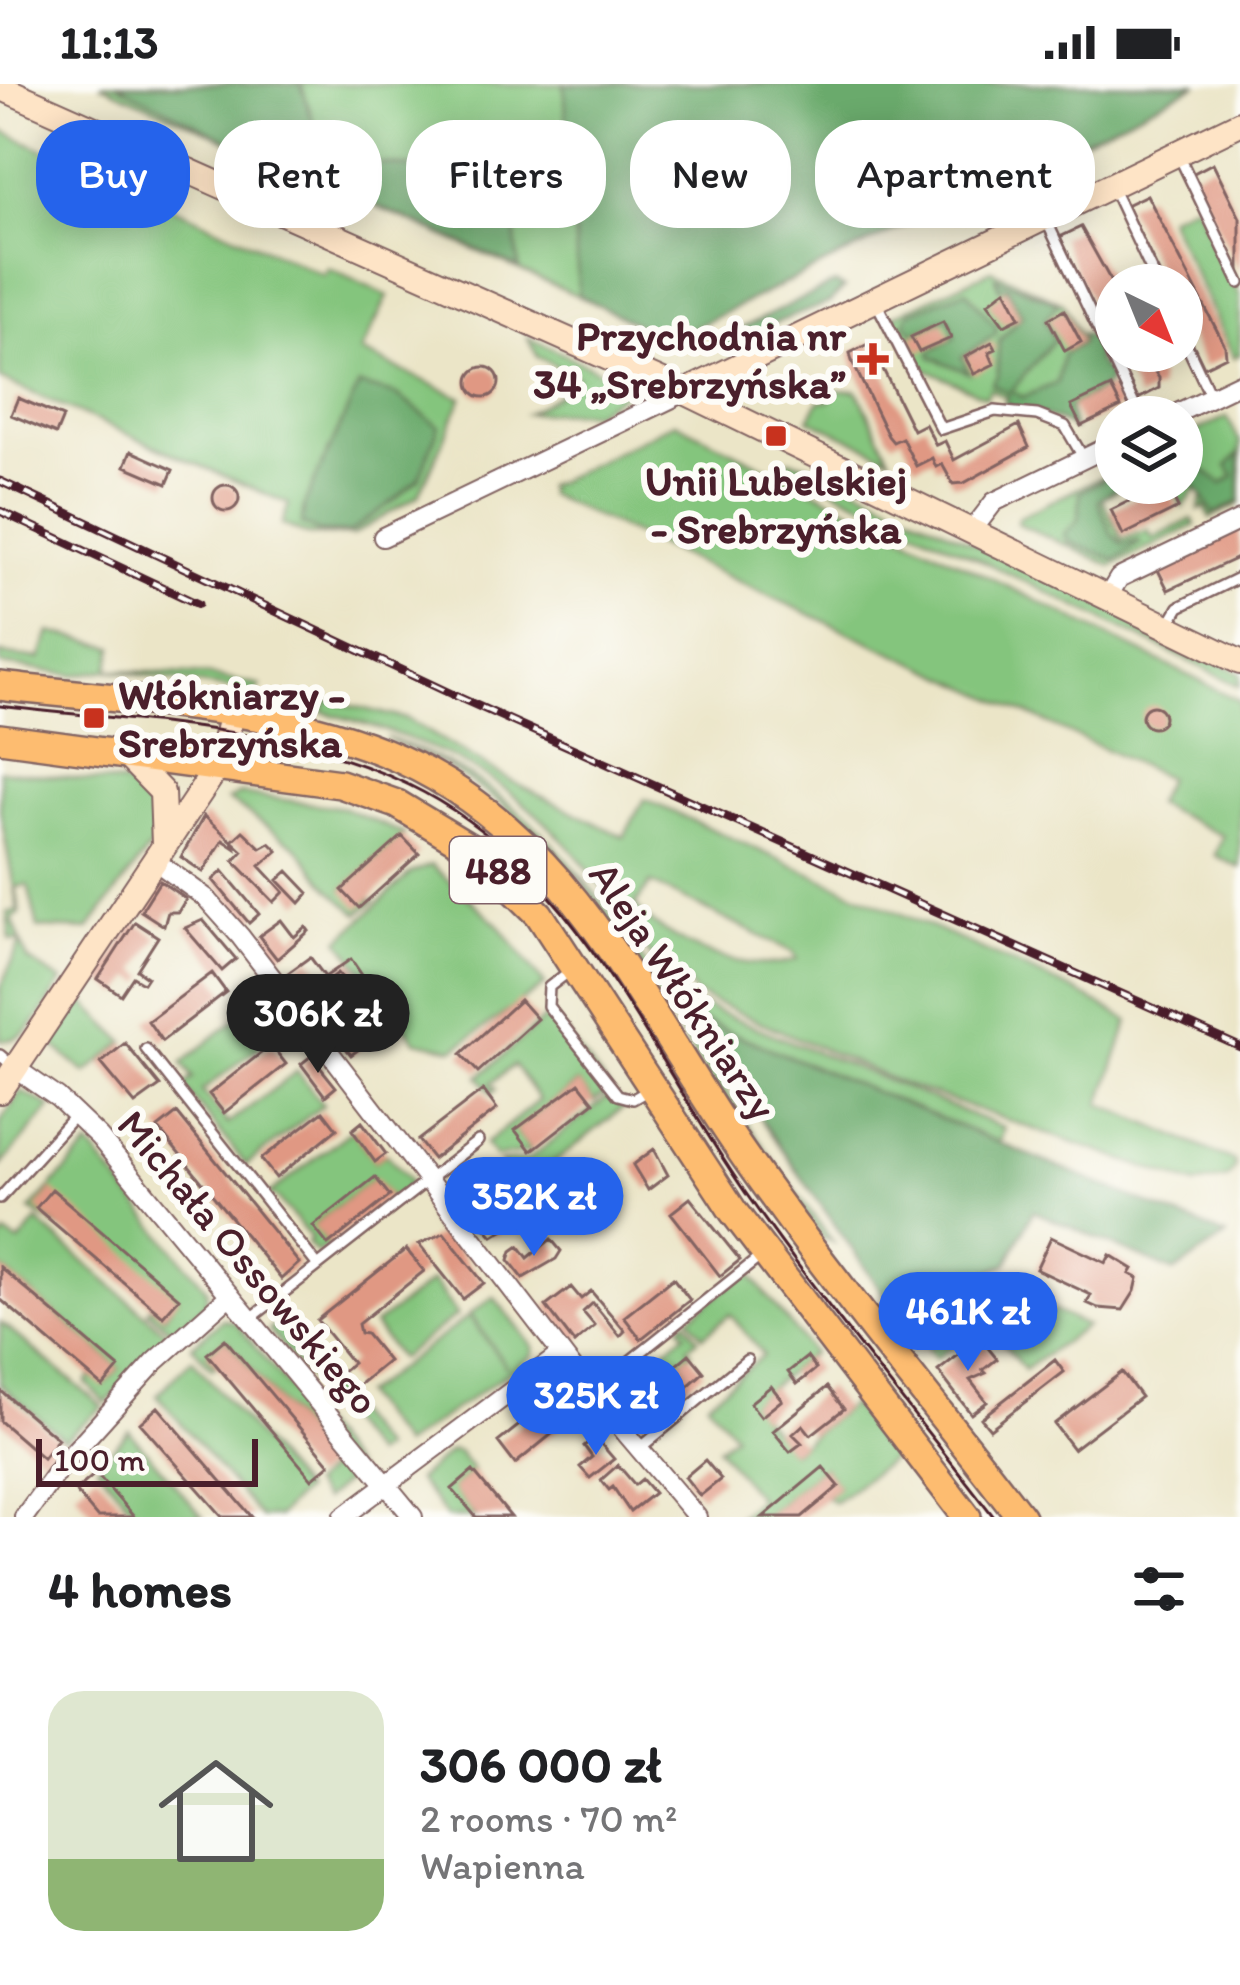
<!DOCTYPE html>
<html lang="en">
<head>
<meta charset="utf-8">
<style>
	:root { --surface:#fff; --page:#f2f2f2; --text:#202124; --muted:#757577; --line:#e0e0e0; --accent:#2563eb }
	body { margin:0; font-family:Itim,sans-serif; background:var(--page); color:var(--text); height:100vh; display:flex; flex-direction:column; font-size:45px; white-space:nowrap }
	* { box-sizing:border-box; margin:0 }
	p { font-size:39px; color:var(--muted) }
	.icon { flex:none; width:66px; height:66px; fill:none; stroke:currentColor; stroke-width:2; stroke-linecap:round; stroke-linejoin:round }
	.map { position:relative; height:1433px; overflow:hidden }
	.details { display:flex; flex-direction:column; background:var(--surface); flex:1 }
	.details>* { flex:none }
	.banner { position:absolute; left:36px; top:36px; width:1170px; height:108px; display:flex; gap:24px }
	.needle { width:78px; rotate:137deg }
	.controls { position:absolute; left:1095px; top:180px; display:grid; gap:24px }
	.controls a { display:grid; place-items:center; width:108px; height:108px; border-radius:50%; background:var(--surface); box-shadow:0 6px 30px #0003; font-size:60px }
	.scale { position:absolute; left:36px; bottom:30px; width:222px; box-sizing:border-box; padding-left:12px; border:6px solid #4a1f2b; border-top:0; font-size:33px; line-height:42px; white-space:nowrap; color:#4a1f2b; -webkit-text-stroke:9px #fdfcf7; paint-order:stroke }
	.price { position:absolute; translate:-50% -102px; padding:0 27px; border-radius:42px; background:var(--accent); color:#fff; font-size:39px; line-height:78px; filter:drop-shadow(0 3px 6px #0008) }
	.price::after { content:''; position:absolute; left:50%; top:72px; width:36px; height:27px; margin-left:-18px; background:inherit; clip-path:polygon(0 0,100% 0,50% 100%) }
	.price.on { background:#222; color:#fff }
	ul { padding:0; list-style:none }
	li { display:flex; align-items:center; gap:36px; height:300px; padding:0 48px }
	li+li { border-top:3px solid var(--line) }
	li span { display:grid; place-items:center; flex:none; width:336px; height:240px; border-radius:36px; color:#555 }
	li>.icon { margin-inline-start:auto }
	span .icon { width:144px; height:144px; fill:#fffc; stroke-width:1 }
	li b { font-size:51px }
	h2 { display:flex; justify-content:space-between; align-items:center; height:144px; padding:0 48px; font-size:51px }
	.pill { padding:0 42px; border-radius:48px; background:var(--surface); box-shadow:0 6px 30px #0003; font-size:42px; line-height:108px }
	.pill.on { background:var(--accent); color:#fff }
	.status { display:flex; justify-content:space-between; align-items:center; height:84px; padding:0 60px; background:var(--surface); direction:ltr }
	.status svg { height:33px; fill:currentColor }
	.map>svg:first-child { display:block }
</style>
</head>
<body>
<div class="status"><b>11:13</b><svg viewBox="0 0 49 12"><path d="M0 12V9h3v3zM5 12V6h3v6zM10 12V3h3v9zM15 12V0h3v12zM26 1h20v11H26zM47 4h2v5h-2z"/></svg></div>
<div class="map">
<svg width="1240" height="1433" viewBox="0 0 1240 1433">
	<rect width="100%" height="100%" fill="#fdfcf7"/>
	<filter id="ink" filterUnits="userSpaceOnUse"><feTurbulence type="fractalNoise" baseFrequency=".00833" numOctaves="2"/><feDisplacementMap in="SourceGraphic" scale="24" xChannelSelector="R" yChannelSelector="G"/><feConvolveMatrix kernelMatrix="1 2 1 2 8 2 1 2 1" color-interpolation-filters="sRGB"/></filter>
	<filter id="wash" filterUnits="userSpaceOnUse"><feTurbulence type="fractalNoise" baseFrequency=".004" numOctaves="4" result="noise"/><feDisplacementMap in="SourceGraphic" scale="48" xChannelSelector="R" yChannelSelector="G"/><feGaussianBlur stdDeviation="2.7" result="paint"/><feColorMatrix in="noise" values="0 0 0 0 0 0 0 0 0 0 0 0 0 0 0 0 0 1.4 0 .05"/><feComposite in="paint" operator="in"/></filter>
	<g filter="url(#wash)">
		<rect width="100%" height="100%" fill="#ebe5c7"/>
		<path fill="#84c57d" stroke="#677254" stroke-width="3" fill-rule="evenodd" d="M100 0H1198L673 254Z
			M0 46 324 191 328 184 388 212 361 268 462 314 419 411 353 451H307L282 440 289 420 0 295Z
			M1195 119 1240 212V270L1234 273 1167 133Z
			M992 186 1063 219 1104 299 1020 322 990 305 986 313 918 281 893 232Z
			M527 253 627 300 629 306 593 328 527 329 574 301 577 292 538 273Z
			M856 306 858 308 890 373 809 335 819 317 832 316 834 307Z
			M1227 333 1240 358V420L1210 434 1205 423 1199 426 1203 409 1195 406 1183 423 1170 399H1182V354Z
			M675 338 1240 617V784L1215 771 1223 752 1155 720 1167 694 547 410 546 403Z
			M788 376 815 382 1240 589V602L785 381Z
			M1116 386V399H1131L1102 414 1122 455 1148 446 1153 454 1192 435 1195 441 1112 482 1017 439 1019 433Z
			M50 548 114 563 109 586 207 591 261 602 256 609 108 586 74 591 0 581V570L40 575Z
			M328 616 407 635 511 697 624 753 644 715 1075 907 1129 937 1101 1020 1234 1077 1235 1084 1228 1094 1196 1101 903 1000 695 910 685 895 670 903C568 743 511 676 322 628ZM651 799 793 868 797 875C751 893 667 862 635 821Z
			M386 654C553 706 628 855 717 993 753 1050 793 1104 833 1158L823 1154 744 1047 581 796 502 720 446 682Z
			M0 686 124 700 152 715 154 758 88 846 38 844 28 801 16 803 20 829 12 835 28 876 62 897C46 920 31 960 0 956V905L21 857 10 856 7 829 18 826 0 726Z
			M240 710 344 724 404 750 343 806 374 817 358 830 330 805 297 763 228 716Z
			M431 781 498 840 545 901 454 965 416 957 340 856 411 789Z
			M674 910 1004 1044 1000 1059 688 931Z
			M82 916 125 958 86 989 52 961Z
			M247 926 269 955 202 1007 228 1040 297 987 323 1021 246 1081 183 1002 193 994 182 979Z
			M550 930 610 1006 594 1018 578 999 515 1046 531 1067 496 1073 485 1060 539 1016 514 981 491 999 496 1005 492 1009 479 993Z
			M21 1007 51 1023 0 1083V1039Z
			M613 1009 624 1023 521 1105 500 1078 528 1076Z
			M352 1046 375 1077 386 1070 409 1095V1103L393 1116 374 1094 314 1141 328 1161 317 1169 307 1159 311 1154 276 1113 268 1111Z
			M89 1062 207 1205 206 1220 173 1248 148 1227 151 1222 164 1232 178 1214 30 1126Z
			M37 1137 170 1252 106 1319 86 1299 91 1292 104 1302 119 1284 0 1183V1158L6 1150 19 1159Z
			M748 1187 812 1269 751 1319 791 1368 851 1320 894 1373 834 1418 826 1413 838 1402 823 1383 763 1433H737L758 1414 718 1364 734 1350 707 1318 763 1271 730 1230 703 1252 689 1234Z
			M432 1197 457 1231 399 1275 374 1241Z
			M1003 1202 1086 1242 1024 1286 986 1236 935 1275 911 1243Z
			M494 1213 534 1264 533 1271 402 1362 362 1311 469 1232 507 1284 470 1230Z
			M223 1235 236 1239 356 1387 323 1417 311 1401 332 1382 226 1255 207 1270 216 1282 212 1285 192 1262Z
			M685 1237 698 1255 688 1263 692 1268 627 1322 607 1299 647 1268 654 1275 685 1249 680 1242Z
			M0 1238 103 1323 64 1355 0 1300Z
			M278 1239 382 1366 373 1372 269 1246Z
			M192 1275 303 1407 277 1433H260L157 1311Z
			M129 1347 203 1433H140L97 1382Z
			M450 1367 458 1368 473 1387 453 1405 476 1433H447L417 1396Z"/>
		<path fill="#6baa6c" stroke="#5a644c" stroke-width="3" d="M116 0H301L326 76 319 102Z
			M564 0H1197L668 256 579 211Z
			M450 43 487 50 507 62 519 184 343 107 362 77 413 84 435 71Z
			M996 193 1058 219 1045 236 1054 256 1011 307 1023 313 1057 299 1063 270 1081 260 1082 250 1095 253 1097 277 1110 293 1107 301 1069 324 1073 345C1051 329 1027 331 1004 320L1008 309 992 300 997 292 999 257 1022 231 1007 203 999 205Z
			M835 199 844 204 829 219 772 240 771 248 732 268 724 260 738 246Z
			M966 206 997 244 996 250 962 274 969 289 931 273 930 268 955 253 950 237 944 234 913 249 905 239 909 229Z
			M359 301 397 311 439 342 419 395 396 415 349 449 319 448 302 440 304 421Z
			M1240 368V417L1214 430 1190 394 1203 385 1222 400 1234 392 1227 382Z
			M1116 389V399H1124L1098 416 1111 449 1122 460 1141 457 1116 476 1068 458 1064 451 1079 435 1080 408Z
			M688 931 1226 1152 1175 1188 1033 1127 1007 1180 896 1228Z"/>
		<g id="blocks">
			<path fill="#e09883" d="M1213 79 1240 134V188L1192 90Z
				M1147 111 1225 262 1226 272 1204 283 1182 237V201H1165L1126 121Z
				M1081 143 1116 206V267H1141L1159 294V304L1138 315 1060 153Z
				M1006 205 1020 233 1004 241 988 219Z
				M1064 226 1081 258 1065 267 1048 235Z
				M943 238 951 254 919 268 911 253Z
				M992 258 996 265 989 268 994 280 974 290 965 273Z
				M870 259 913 346 925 340 936 361 945 357 954 376 1019 341 1029 363 964 399 953 400 942 380 936 383 932 374 916 382 902 354 893 358 888 352 852 277 850 269Z
				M469 298a15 15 0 1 1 30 0a15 15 0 1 1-30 0Z
				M1111 303 1121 323 1081 342 1071 322Z
				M18 314 63 333 56 350 11 331Z
				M131 367 173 386 167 400 125 382Z
				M1166 399 1178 424 1123 451 1111 426Z
				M213 414a13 13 0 1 1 26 0a13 13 0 1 1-26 0Z
				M1240 443 1239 473 1168 506 1158 486 1165 480Z
				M1142 633a11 11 0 1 1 22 0a11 11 0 1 1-22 0Z
				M204 732 232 757 243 747 261 764 270 759 278 767 260 782 284 808 274 818 234 777 243 767 232 757 235 764 223 756 203 788 181 773Z
				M402 752 419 770 359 824 342 806Z
				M223 787 259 830 249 839 213 796Z
				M288 787 309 809 300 819 278 796Z
				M160 797 186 815 178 828H168L164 842 141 827Z
				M203 836 236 875 222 887 185 844Z
				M281 836 294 853 306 843 309 847 277 875 259 852Z
				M135 838 158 853 137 886 147 893 143 899 133 893 121 911 98 895Z
				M310 873 325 893 351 875 372 906 367 910 359 900 352 905 338 889 308 912 288 889Z
				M212 889 226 908 162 957 148 937Z
				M260 908 282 936 268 946 247 919Z
				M343 916 357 934 378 917 384 925 361 939 373 955 351 971 322 933Z
				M520 916 537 935 478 988 461 970Z
				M125 959 160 1002 135 1020 101 979Z
				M271 961 286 980 224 1029 209 1010Z
				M311 972 336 1003 325 1012 301 980Z
				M579 999 594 1018 531 1067 515 1046Z
				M483 1006 497 1025 433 1075 418 1056Z
				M323 1027 337 1045 276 1094 261 1075Z
				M177 1029 299 1179 281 1195 158 1044Z
				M362 1038 386 1070 375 1078 352 1046Z
				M654 1065 668 1091 648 1106 633 1081Z
				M375 1093 390 1112 328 1161 313 1142Z
				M502 1095 511 1106 483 1127 474 1117Z
				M52 1105 179 1214 163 1232 36 1124Z
				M690 1114 740 1176 720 1192 671 1129Z
				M519 1116 529 1130 493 1152 485 1143Z
				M444 1149 484 1199 463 1215 419 1160Z
				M1051 1153 1106 1179 1110 1171 1133 1185 1130 1190 1138 1194 1135 1207 1123 1226 1098 1224 1087 1219 1091 1211 1036 1185Z
				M551 1155 561 1167 556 1175 523 1194 509 1176 512 1167 519 1162 528 1174Z
				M406 1165 424 1187 358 1240 360 1249 366 1250 388 1277 355 1304 342 1287 352 1279 317 1236Z
				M0 1183 119 1284 103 1303 0 1215Z
				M673 1194 690 1216 641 1255 624 1233Z
				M571 1203 581 1215 591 1207 625 1247 620 1252 593 1219 583 1228 595 1242 574 1259 546 1222Z
				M980 1254 997 1275 983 1286 986 1289 970 1296 987 1318 971 1330 938 1287Z
				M225 1255 330 1380 312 1395 207 1270Z
				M689 1270 704 1288 643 1341 627 1322Z
				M807 1273 816 1285 797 1300 788 1288Z
				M1055 1276 1064 1288 990 1345 981 1334Z
				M1122 1288 1141 1313 1073 1365 1054 1340Z
				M771 1302 782 1316 761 1333 750 1319Z
				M827 1303 844 1325 811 1351 803 1341 793 1350 802 1359 790 1368 773 1347Z
				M0 1306 58 1355 43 1374 0 1337Z
				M562 1307 579 1328 515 1380 498 1358Z
				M158 1323 252 1433H223L140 1339Z
				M595 1353 614 1375 590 1394 580 1383 592 1373 584 1362Z
				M705 1376 721 1395 700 1412 685 1393Z
				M618 1381 635 1401 642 1395 654 1409 630 1428 613 1403 609 1406 601 1396Z
				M823 1383 839 1402 826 1413 802 1433H763Z
				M473 1387 487 1404 511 1433H476L452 1405Z
				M96 1389 134 1433H97L75 1407Z"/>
		</g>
	</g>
	<g filter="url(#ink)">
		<use href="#blocks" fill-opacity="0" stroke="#826462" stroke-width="3"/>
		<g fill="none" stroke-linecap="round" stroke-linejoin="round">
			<g stroke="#826462" stroke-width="14">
				<path id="lane" d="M1178 70 1240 199
					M1112 103 1158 201
					M1047 138 1140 333
					M875 216 941 345 995 327 1037 331 1065 342 1083 373
					M1182 251 1211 313
					M1168 542 1179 523 1240 493
					M571 886 549 903 548 922 618 1011 633 1015 647 1007
					M146 965 318 1182
					M0 971 15 984
					M0 1114 76 1030
					M250 1235 478 1057
					M591 1308 760 1173
					M640 1364 747 1276"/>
			</g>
			<g stroke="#826462" stroke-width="22">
				<path id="street" d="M1169 333 1240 299
					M971 448 994 418 1116 359
					M383 453 685 308
					M1107 514 1119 494 1240 436
					M154 776 206 814 240 852 591 1308 697 1433
					M15 984 58 1014 99 1053 413 1433
					M24 1433 61 1382 155 1278 230 1211
					M343 1433 561 1270"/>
			</g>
			<g stroke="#826462" stroke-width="28">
				<path id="secondary" d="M0 3 685 308 1240 578
					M685 308 1240 39
					M126 671 162 708 164 760
					M0 1007 218 682 232 630"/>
			</g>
			<g stroke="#826462" stroke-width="32">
				<path id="primary" d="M0 602C132 618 277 620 400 675 573 753 642 926 745 1073 831 1196 929 1313 1021 1433
					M0 654 340 700 397 720 475 767 539 830 733 1127 967 1433"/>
			</g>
			<use href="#lane" stroke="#fff" stroke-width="9"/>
			<use href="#street" stroke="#fff" stroke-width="18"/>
			<use href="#secondary" stroke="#fee4c6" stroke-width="24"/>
			<use href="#primary" stroke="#fdbc70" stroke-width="27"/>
			<path stroke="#4a1f2b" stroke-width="3" d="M0 622C136 639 284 640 409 701 575 781 645 964 745 1108 823 1220 911 1325 994 1433"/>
			<g stroke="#4a1f2b" stroke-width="9">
				<path id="rail" d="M0 397 458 613 1240 963
					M0 427 198 520"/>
			</g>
			<use href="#rail" stroke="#fdfcf7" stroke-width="4.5" stroke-dasharray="14" stroke-linecap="butt"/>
		</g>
	</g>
	<g fill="#c8321e" stroke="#fdfcf7" stroke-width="4.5">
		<path d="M867 257h12v12h12v12h-12v12h-12v-12h-12v-12h12z"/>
		<rect x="764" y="340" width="24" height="24" rx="6"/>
		<rect x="82" y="622" width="24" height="24" rx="6"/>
	</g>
	<g text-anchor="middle" stroke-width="12" stroke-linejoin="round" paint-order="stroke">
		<rect fill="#fdfcf7" stroke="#806168" stroke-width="3" x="450" y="753" width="96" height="66" rx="9"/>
		<g font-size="39" font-weight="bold" fill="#4a1f2b">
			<text x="498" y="800">488</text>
		</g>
		<g font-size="42" font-weight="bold" fill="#4a1f2b" stroke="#fdfcf7" text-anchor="end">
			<text x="846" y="266">Przychodnia nr<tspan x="846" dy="48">34 „Srebrzyńska”</tspan></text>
			<text x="776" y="411" text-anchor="middle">Unii Lubelskiej<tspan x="776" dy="48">- Srebrzyńska</tspan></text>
			<text x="118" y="625" text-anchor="start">Włókniarzy -<tspan x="118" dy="48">Srebrzyńska</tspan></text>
		</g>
		<g font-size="42" fill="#4a1f2b" stroke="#fdfcf7">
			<text transform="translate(684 906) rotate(56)" y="15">Aleja Włókniarzy</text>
			<text transform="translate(249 1178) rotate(50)" y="15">Michała Ossowskiego</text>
		</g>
	</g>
</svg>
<div class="controls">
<a><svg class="needle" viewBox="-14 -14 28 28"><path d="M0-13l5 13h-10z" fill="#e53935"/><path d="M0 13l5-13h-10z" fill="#757577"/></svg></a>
<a><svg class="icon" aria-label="layers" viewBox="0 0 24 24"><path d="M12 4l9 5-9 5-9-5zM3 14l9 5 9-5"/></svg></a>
</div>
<div class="scale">100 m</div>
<b class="price on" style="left:318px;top:992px">306K zł</b>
<b class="price" style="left:534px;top:1175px">352K zł</b>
<b class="price" style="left:968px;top:1290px">461K zł</b>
<b class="price" style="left:596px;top:1374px">325K zł</b>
<div class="banner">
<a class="pill on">Buy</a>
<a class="pill">Rent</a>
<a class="pill">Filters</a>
<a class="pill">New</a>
<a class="pill">Apartment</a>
</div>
</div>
<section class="details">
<h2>4 homes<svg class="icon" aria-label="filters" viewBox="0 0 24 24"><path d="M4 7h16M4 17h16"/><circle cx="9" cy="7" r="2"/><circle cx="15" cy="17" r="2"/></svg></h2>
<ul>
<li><span style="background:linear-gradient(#dfe7d0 70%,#8fb573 0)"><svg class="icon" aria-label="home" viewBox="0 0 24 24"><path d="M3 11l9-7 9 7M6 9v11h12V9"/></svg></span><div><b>306 000 zł</b><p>2 rooms · 70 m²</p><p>Wapienna</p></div></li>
</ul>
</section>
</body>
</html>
